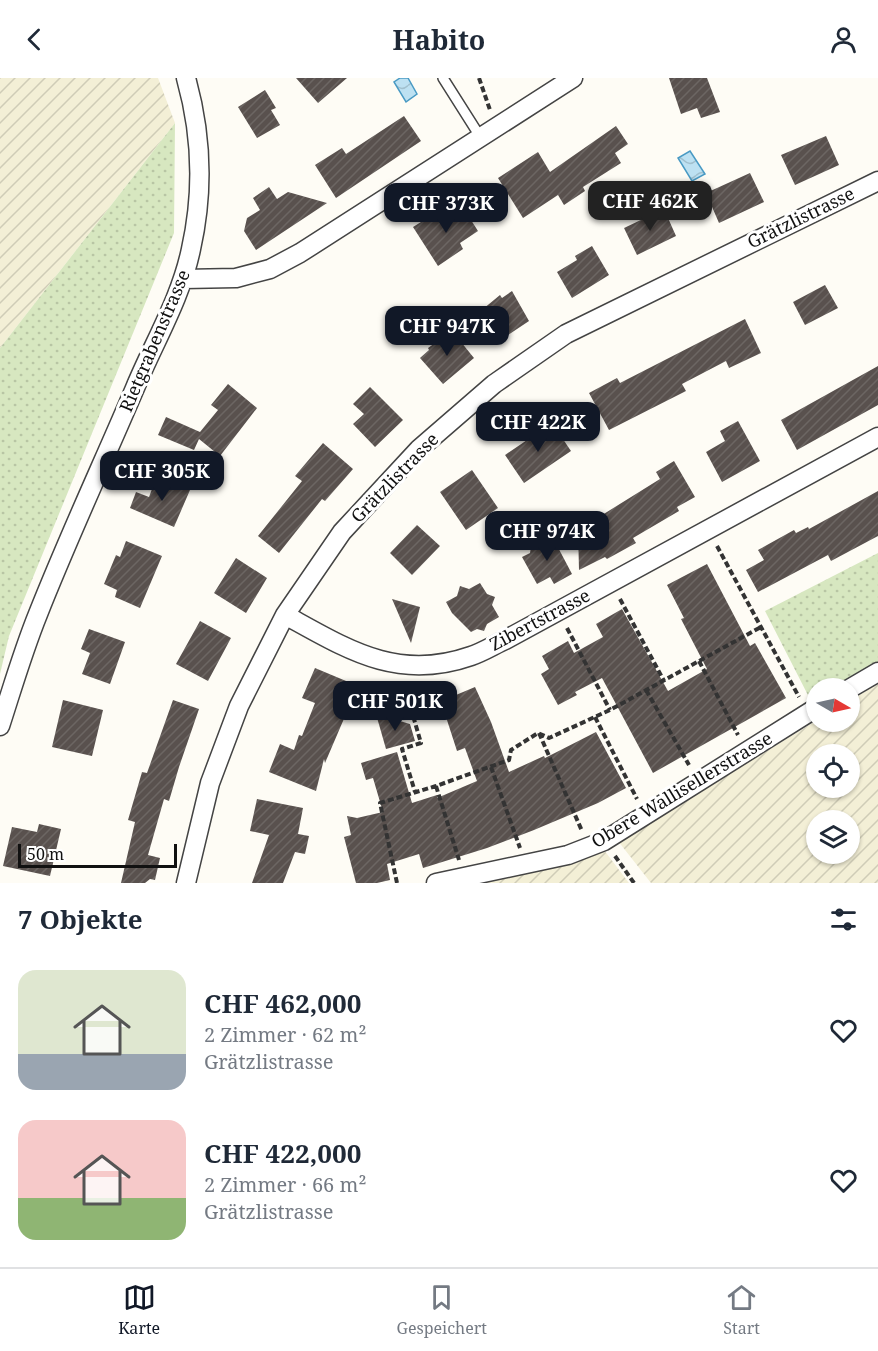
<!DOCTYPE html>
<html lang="de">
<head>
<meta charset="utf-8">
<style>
	:root { --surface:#fff; --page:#f2f2f3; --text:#1f2937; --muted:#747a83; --line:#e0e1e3; --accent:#111827 }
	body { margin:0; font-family:"Noto Serif",serif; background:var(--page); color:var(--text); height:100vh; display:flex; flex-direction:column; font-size:22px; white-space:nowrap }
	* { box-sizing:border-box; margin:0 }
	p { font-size:20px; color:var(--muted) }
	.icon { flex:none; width:33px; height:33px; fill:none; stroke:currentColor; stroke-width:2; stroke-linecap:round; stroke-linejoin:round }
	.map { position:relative; height:805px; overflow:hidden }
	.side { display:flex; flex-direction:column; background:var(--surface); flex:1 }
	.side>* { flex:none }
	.needle { width:39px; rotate:99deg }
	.buttons { position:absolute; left:806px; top:600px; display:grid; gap:12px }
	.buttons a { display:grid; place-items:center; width:54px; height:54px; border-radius:50%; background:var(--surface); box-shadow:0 2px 4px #0004; font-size:30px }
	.scale { position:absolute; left:18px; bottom:15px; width:159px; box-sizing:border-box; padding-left:6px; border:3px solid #111; border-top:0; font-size:16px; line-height:21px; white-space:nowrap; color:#111; -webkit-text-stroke:4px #fff; paint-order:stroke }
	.price { position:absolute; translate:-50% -51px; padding:0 14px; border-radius:12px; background:var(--accent); color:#fff; font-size:20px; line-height:39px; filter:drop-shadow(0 2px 3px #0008) }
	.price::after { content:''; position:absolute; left:50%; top:36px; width:18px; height:14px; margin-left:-9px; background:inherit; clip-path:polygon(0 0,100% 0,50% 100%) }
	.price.on { background:#222; color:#fff }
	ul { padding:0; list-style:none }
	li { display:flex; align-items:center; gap:18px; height:150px; padding:0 18px }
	li span { display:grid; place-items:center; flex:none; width:168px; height:120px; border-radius:18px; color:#555 }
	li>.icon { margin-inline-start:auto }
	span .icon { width:72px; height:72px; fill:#fffc; stroke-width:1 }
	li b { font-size:26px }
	h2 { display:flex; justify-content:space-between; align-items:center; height:72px; padding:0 18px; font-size:26px }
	header { display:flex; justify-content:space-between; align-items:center; height:78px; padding:0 18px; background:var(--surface); font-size:27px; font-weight:700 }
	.tab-bar { display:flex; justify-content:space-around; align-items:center; height:84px; border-top:2px solid var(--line); background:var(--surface); font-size:16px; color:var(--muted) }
	.tab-bar a { display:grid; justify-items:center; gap:3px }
	.tab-bar .on { color:var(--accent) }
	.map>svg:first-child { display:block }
</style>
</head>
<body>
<header><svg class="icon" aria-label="back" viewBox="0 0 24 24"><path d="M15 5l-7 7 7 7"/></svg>Habito<svg class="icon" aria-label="person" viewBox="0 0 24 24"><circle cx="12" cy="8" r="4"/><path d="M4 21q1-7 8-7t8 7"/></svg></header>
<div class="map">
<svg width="878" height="805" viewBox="0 0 878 805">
	<defs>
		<pattern id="farmland-furrows" width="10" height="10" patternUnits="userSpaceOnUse" patternTransform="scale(1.5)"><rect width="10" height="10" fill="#f3efd6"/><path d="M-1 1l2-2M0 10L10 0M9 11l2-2" fill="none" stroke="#cfccb7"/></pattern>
		<pattern id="grass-dots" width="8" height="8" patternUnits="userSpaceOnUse" patternTransform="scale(1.5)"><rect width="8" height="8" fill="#d7e7c0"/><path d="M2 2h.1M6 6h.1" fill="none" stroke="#b8c5a4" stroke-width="1.8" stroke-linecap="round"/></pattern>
		<pattern id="water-waves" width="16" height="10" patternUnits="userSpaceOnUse" patternTransform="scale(1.5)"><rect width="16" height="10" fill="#bde1f2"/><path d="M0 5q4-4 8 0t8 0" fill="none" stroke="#a1c0ce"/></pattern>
		<pattern id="building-hatch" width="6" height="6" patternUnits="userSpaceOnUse" patternTransform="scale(1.5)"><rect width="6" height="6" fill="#59514e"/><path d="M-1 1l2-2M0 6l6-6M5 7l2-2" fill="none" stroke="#6c6663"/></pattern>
	</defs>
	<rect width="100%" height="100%" fill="#fefcf5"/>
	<path fill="url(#farmland-furrows)" fill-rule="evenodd" d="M0 0H158L175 45 0 270Z
		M878 606V805H651L618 763 816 643 849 644V623ZM816 676H849V710H816ZM816 742H849V776H816Z
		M604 772 629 805H483L574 783Z"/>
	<path fill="url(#grass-dots)" d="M175 45 174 155 9 558 0 596V270Z
		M878 475V585L836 610H816V622L812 625 765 533Z"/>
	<path fill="url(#water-waves)" stroke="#499ac4" stroke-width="1.5" d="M400 0H408L417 16 406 24 394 4Z
		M690 73 705 96 692 103 678 80Z"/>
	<path fill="url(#building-hatch)" d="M296 0H347L318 25Z
		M669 0H707L720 34 701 40 697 30 681 36Z
		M265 12 276 30 271 32 280 47 257 60 238 29Z
		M404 38 421 63 336 120 315 87 342 70 346 76Z
		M616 48 628 66 615 75 621 85 583 109 585 113 564 127 558 117 523 140 498 100 538 74 550 94Z
		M826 58 839 87 795 107 781 77Z
		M750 95 764 124 719 145 706 115Z
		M269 109 277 121 288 114 327 125 256 172 244 153 247 140 260 132 253 120Z
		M462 128 478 153 460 165 463 171 438 188 413 149 437 134 441 141Z
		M664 131 676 158 637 177 624 150Z
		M592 168 609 197 572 220 557 194 577 182 575 178Z
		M825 207 838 230 805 247 793 224Z
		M512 213 529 243 496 265 477 236 500 217 502 220Z
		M745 241 761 275 729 290 726 283 682 306 686 313 609 352 589 315 617 300 620 305Z
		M452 253 474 280 443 306 420 280 429 272 428 270Z
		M878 288V327L797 372 781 342Z
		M228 306 257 330 220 378 199 361 194 372 158 357 166 339 200 354 218 332 211 327Z
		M370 309 403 342 375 369 353 346 364 336 353 326Z
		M738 343 760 383 722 404 706 374 725 363 720 353Z
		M552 345 571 373 524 405 505 377Z
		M323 365 353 391 325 423 322 421 279 475 258 458 302 403 295 398Z
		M674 383 695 419 677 429 679 433 633 460 636 465 607 481 605 479 579 492 578 452 660 401 656 394Z
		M472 392 498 430 466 452 440 414Z
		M157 398 190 412 174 449 130 430 136 414 149 419Z
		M878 413V458L831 483 828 477 758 514 746 492 764 482 758 472 794 452 796 455 808 449 809 451Z
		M417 447 440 468 412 497 390 475Z
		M552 458 572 496 554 506 550 499 537 506 522 479 530 475 531 469Z
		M126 463 162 478 140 530 115 519 117 512 104 506 116 477 120 479Z
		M236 480 267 500 246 535 214 515Z
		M707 486 750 568 755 565 786 620 653 695 602 600 575 614 577 617 558 627 541 596 549 591 542 578 568 563 574 575 603 559 596 546 622 531 668 613 707 591 681 541 684 540 667 507Z
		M480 505 487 516 495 519 492 527 499 539 487 546 484 553 477 551 471 554 452 535 446 524 457 518 460 508 469 511Z
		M392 521 420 529 411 565Z
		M200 543 231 560 208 603 176 586Z
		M89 551 125 564 110 606 82 596 90 575 81 571Z
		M315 590 358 608 325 685 324 681 316 713 269 694 280 666 294 672 299 657 302 658 315 625 302 620Z
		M475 609 491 644 509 694 544 678 545 680 596 654 626 710 598 725 534 752 487 770 423 790 419 776 387 786 390 802 377 805H356L344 759 351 757 347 738 357 740 383 734 373 700 366 702 361 685 397 674 412 725 437 717V720L477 703 465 670 457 673 446 639 450 637 444 622Z
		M63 622 103 632 92 678 52 669Z
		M173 622 199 631 179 689 169 723 164 721 148 777 160 780 155 802 150 801 145 805H121L135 744 128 742 142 694 147 695Z
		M376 636 410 646 415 663 386 671Z
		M257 721 303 730 298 756 309 758 305 776 295 774 283 805H252L269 757 250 753Z
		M39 746 61 751 50 798 3 788 12 749 37 754Z"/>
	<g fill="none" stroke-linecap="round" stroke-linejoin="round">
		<g stroke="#444" stroke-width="12">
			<path id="service" d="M443 0 481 60"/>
		</g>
		<g stroke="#444" stroke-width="21">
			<path id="minor" d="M183 201 236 200 270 191 300 175 573 0
				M285 537C347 571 397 604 471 578 483 574 494 567 505 562L878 359
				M849 611 878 594
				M0 648C12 611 23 573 38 536 68 460 103 385 135 310 154 264 181 220 191 171 204 113 202 57 186 0
				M186 805 210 705 239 628 285 537 342 454 419 371 494 306 566 256 878 103
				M436 805 568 777 604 763 816 630"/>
		</g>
		<path stroke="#333" stroke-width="4" stroke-dasharray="6 3" stroke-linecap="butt" d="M479 0 490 32
			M717 468 799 619
			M620 521 664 603
			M567 550 610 632
			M699 583 738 657
			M411 603V631L421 665 402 671 415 714
			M646 612 689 687
			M595 639 637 721
			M539 655 582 753
			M491 689 520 770
			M436 708 459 782
			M615 778 634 805
			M397 805 380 725 436 708 509 682 511 672 538 655 549 660 610 632 761 549"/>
		<use href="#service" stroke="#fff" stroke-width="9"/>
		<use href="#minor" stroke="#fff" stroke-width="18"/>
	</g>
	<g text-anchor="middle" stroke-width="6" stroke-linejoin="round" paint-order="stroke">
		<g font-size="18" fill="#111" stroke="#fff">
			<text transform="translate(801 140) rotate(-26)" y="6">Grätzlistrasse</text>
			<text transform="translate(155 263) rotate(-67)" y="6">Rietgrabenstrasse</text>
			<text transform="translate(395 400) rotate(-46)" y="6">Grätzlistrasse</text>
			<text transform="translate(540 542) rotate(-28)" y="6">Zibertstrasse</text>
			<text transform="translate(682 712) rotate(-31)" y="6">Obere Wallisellerstrasse</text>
		</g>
	</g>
</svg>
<div class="buttons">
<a><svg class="needle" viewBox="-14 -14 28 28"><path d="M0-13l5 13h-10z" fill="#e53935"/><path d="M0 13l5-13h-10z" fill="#747a83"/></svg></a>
<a><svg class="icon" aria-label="locate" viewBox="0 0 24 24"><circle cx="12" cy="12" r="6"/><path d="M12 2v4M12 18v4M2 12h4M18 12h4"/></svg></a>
<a><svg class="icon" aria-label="layers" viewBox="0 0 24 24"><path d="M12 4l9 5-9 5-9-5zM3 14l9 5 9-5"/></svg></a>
</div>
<div class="scale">50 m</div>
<b class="price on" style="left:650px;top:154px">CHF 462K</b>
<b class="price" style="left:446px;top:156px">CHF 373K</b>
<b class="price" style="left:447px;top:279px">CHF 947K</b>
<b class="price" style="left:538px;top:375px">CHF 422K</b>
<b class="price" style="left:162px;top:424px">CHF 305K</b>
<b class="price" style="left:547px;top:484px">CHF 974K</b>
<b class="price" style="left:395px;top:654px">CHF 501K</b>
</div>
<section class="side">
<h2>7 Objekte<svg class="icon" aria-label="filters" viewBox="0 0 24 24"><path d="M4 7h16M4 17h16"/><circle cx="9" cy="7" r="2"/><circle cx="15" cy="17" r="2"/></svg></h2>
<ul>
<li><span style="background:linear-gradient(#dfe7d0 70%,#9aa5b1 0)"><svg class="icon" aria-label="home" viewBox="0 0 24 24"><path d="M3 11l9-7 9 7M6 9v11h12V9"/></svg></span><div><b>CHF 462,000</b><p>2 Zimmer · 62 m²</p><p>Grätzlistrasse</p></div><svg class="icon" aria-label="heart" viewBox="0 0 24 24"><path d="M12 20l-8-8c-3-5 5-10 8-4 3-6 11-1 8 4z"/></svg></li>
<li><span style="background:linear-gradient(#f6c9c9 65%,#8fb573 0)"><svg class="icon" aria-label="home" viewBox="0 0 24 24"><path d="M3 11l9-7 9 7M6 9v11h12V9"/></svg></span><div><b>CHF 422,000</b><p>2 Zimmer · 66 m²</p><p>Grätzlistrasse</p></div><svg class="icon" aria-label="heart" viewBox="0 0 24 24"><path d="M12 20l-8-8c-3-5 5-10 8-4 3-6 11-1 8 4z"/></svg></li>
</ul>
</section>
<nav class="tab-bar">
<a class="on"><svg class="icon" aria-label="map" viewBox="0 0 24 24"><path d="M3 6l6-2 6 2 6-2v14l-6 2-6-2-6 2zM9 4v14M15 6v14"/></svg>Karte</a>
<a><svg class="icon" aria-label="saved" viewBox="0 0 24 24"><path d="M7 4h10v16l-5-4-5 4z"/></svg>Gespeichert</a>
<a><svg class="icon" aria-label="home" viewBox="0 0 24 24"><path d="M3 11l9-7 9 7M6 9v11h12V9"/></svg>Start</a>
</nav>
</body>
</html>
